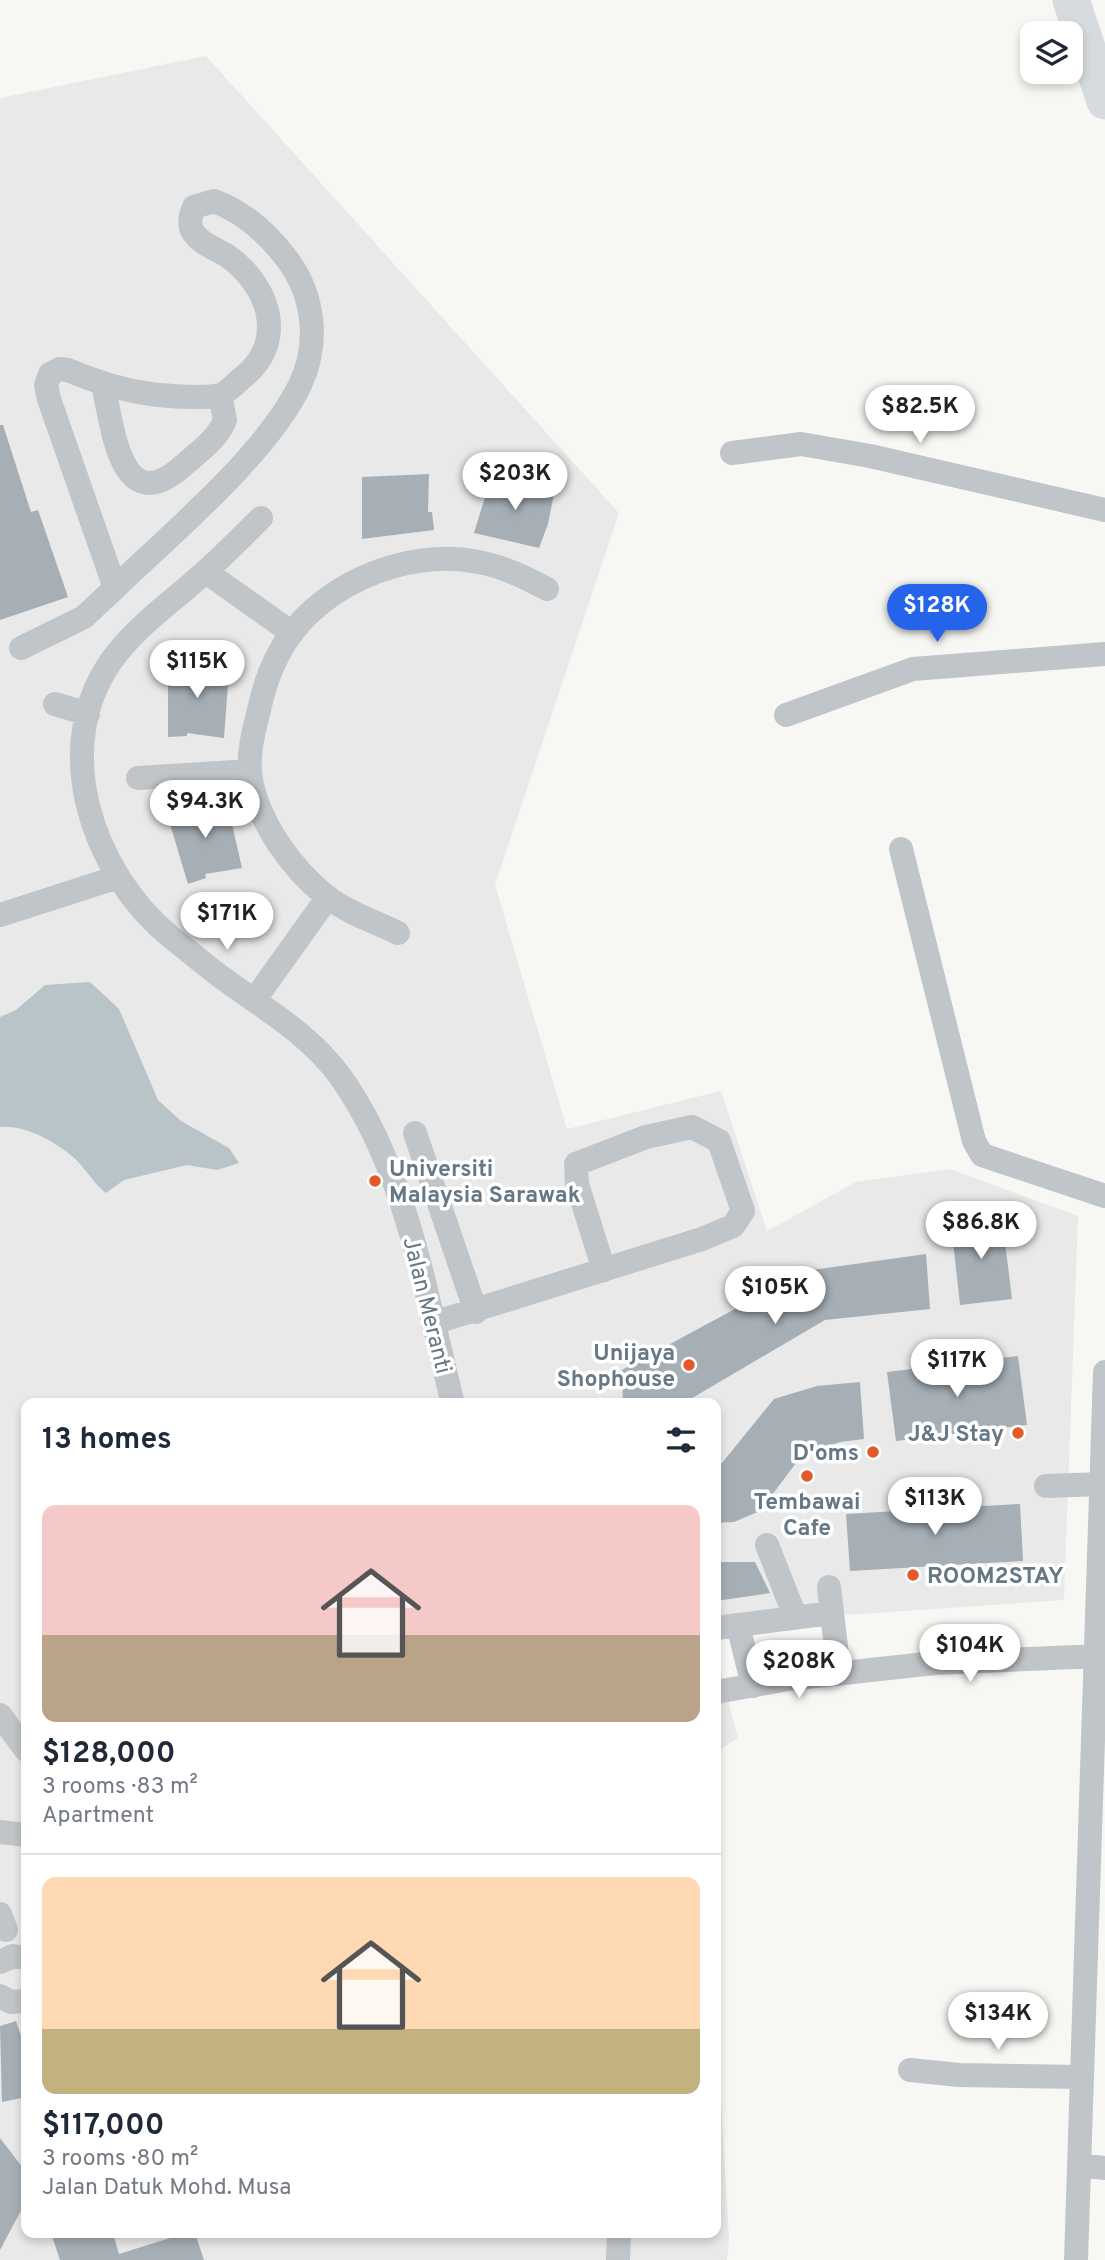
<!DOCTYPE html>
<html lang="en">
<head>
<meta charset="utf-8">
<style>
	:root { --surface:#fff; --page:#f2f2f3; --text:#1f2937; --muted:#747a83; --line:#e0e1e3; --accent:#2563eb }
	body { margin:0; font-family:Overpass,sans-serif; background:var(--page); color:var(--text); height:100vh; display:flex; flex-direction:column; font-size:26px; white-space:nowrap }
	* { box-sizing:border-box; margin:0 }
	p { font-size:23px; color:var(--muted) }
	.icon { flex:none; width:38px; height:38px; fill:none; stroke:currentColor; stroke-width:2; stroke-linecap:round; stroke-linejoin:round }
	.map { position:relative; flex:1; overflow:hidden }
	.details { position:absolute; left:21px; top:1398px; width:700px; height:840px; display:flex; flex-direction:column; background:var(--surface); border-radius:14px; box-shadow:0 4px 10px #0003 }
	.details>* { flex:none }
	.tools { position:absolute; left:1020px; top:21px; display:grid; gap:14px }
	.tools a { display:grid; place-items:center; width:63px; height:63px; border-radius:14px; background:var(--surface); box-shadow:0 4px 10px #0003; font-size:35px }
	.price { position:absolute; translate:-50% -60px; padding:0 16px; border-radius:24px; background:#fff; color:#222; font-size:23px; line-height:46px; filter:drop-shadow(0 2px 4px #0008) }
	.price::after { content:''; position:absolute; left:50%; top:42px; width:21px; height:16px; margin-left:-10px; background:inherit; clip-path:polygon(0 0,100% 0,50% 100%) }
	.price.active { background:var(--accent); color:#fff }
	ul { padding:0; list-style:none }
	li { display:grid; align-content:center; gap:14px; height:371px; padding:0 21px }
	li+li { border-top:2px solid var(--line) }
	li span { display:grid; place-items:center; height:217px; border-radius:14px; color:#555 }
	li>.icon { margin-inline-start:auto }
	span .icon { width:126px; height:126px; fill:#fffc; stroke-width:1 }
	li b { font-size:30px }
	h2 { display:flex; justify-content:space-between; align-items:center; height:84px; padding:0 21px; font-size:30px }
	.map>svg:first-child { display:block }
</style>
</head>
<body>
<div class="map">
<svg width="1105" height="2260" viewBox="0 0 1105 2260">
	<rect width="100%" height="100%" fill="#f7f8f4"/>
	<path fill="#e8e9e8" d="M206 56 619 513 495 885 567 1129 721 1091 767 1231 856 1182 950 1169 1078 1216 1064 1600 846 1615 716 1635V1404H26V2233H716V2016L729 2239 727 2260H0V98Z
		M716 1654 738 1738 716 1752Z"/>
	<path fill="#b9c4c9" d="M90 982 119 1009 158 1100 181 1121 229 1148 239 1163 217 1170 187 1165 124 1180 106 1193C92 1182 85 1167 72 1156 54 1141 24 1124 0 1127V1017L16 1010 45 985Z"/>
	<path fill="#a6afb6" d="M0 425H3L31 512 38 510 68 597 0 620Z
		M429 474 428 512H432L434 530 362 539V477Z
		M483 478 555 489 548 524 539 548 474 533 485 497 481 496Z
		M168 664 202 665 229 670 224 738 187 733V736L168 737Z
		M227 802 242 868 205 874 206 878 188 884 167 814 200 805Z
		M1002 1218 1012 1299 960 1305 951 1223Z
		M926 1254 930 1309 825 1320 682 1404H623L622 1370 805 1271Z
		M1018 1356 1027 1425 896 1441 887 1372Z
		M860 1382 864 1439 840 1442 802 1455 760 1511 734 1522 716 1523V1464L722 1463 774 1399 817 1386Z
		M1020 1504 1023 1561 850 1571 846 1514Z
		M716 1562H755L770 1593 716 1601Z
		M16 2021 26 2050V2097L2 2102 0 2026Z
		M0 2138 23 2168 25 2186 24 2205 0 2250Z
		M51 2233H113L119 2254 186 2233H195L204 2260H60Z"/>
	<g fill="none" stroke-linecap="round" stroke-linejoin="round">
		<path stroke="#c0c5c9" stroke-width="24" d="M103 384C113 429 121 523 185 464 200 451 218 438 225 420L220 395
			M732 453 801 444 870 456 1105 510
			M261 518C243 536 225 554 206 571 177 598 144 620 118 652 46 741 91 873 172 938 189 951 206 966 224 979 265 1009 309 1034 340 1076 407 1170 425 1293 453 1404
			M206 572 292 633
			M21 648 84 617 115 588 49 399 46 385 50 374 60 369 68 370C96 382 121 390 151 394 165 396 208 399 220 395 227 393 236 383 242 378 287 343 271 288 229 257 218 249 201 245 193 232 188 224 190 216 194 207L214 201C244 212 268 234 287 259 314 295 320 343 300 385 266 455 172 533 115 588
			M55 704 88 714
			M786 715 913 669 1105 654
			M138 778 250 771
			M901 849 974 1141 982 1155 1105 1196
			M0 915 118 877
			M398 933C375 922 347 912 327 897 291 868 256 820 250 773 248 752 254 730 259 710 263 691 269 672 278 655 312 587 405 547 478 562 502 566 525 577 547 589
			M255 999 328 897
			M415 1133 476 1312
			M433 1323 702 1239 733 1226 743 1211 719 1141 692 1127 646 1137 576 1164 577 1184 604 1270
			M1046 1486 1102 1484
			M767 1545 795 1616
			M829 1587 839 1673
			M738 1625 753 1686
			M716 1628 831 1613
			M716 1692 788 1679 935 1663 1098 1656
			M0 1715 26 1750
			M0 1832 26 1835
			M0 1914 6 1930
			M0 1962 13 1956 26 1958
			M0 1996 11 2002 26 2001
			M910 2070 959 2075 1082 2077
			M1079 2165 1105 2168
			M618 2260 619 2233
			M1076 2260 1105 1372"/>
		<path stroke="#d6dbdf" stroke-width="37" d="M1071 0 1105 101"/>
	</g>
	<g fill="#e55827" stroke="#fff" stroke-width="2.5">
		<circle cx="375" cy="1181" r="7"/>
		<circle cx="689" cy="1365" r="7"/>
		<circle cx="1018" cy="1433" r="7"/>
		<circle cx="873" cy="1452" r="7"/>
		<circle cx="807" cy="1476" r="7"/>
		<circle cx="913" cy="1575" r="7"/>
	</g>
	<g text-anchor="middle" stroke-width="7" stroke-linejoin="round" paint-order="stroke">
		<g font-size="23" font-weight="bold" fill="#667786" stroke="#fff" text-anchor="end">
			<text x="389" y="1176" text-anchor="start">Universiti<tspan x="389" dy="26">Malaysia Sarawak</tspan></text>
			<text x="675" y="1360">Unijaya<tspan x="675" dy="26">Shophouse</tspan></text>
			<text x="1004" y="1441">J&amp;J Stay</text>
			<text x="859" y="1460">D'oms</text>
			<text x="807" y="1509" text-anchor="middle">Tembawai<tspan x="807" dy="26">Cafe</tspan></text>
			<text x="927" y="1583" text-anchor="start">ROOM2STAY</text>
		</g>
		<g font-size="23" fill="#667786" stroke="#fff">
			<text transform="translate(428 1305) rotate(76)" y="8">Jalan Meranti</text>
		</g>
	</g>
</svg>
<div class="tools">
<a><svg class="icon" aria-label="layers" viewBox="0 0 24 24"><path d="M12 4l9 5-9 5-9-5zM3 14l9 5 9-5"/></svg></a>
</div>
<b class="price" style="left:920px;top:445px">$82.5K</b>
<b class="price" style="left:515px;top:512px">$203K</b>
<b class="price active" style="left:937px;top:644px">$128K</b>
<b class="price" style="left:197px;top:700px">$115K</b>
<b class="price" style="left:205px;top:840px">$94.3K</b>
<b class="price" style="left:227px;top:952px">$171K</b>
<b class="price" style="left:981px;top:1261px">$86.8K</b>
<b class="price" style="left:775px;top:1326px">$105K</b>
<b class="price" style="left:957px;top:1399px">$117K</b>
<b class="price" style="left:935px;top:1537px">$113K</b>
<b class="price" style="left:970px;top:1684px">$104K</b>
<b class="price" style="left:799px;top:1700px">$208K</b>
<b class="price" style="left:998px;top:2052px">$134K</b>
<section class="details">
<h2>13 homes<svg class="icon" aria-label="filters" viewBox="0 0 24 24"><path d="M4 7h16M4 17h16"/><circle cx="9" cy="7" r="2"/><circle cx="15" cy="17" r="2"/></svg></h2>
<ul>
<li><span style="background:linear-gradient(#f6c9c9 60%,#b9a48a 0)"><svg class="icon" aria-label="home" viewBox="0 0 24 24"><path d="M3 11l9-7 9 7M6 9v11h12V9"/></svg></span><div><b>$128,000</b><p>3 rooms · 83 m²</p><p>Apartment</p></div></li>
<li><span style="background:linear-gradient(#ffd9b3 70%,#c2b280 0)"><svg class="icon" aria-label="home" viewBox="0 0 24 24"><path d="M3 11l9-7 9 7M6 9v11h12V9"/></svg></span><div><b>$117,000</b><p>3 rooms · 80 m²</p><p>Jalan Datuk Mohd. Musa</p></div></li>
</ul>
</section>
</div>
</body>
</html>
